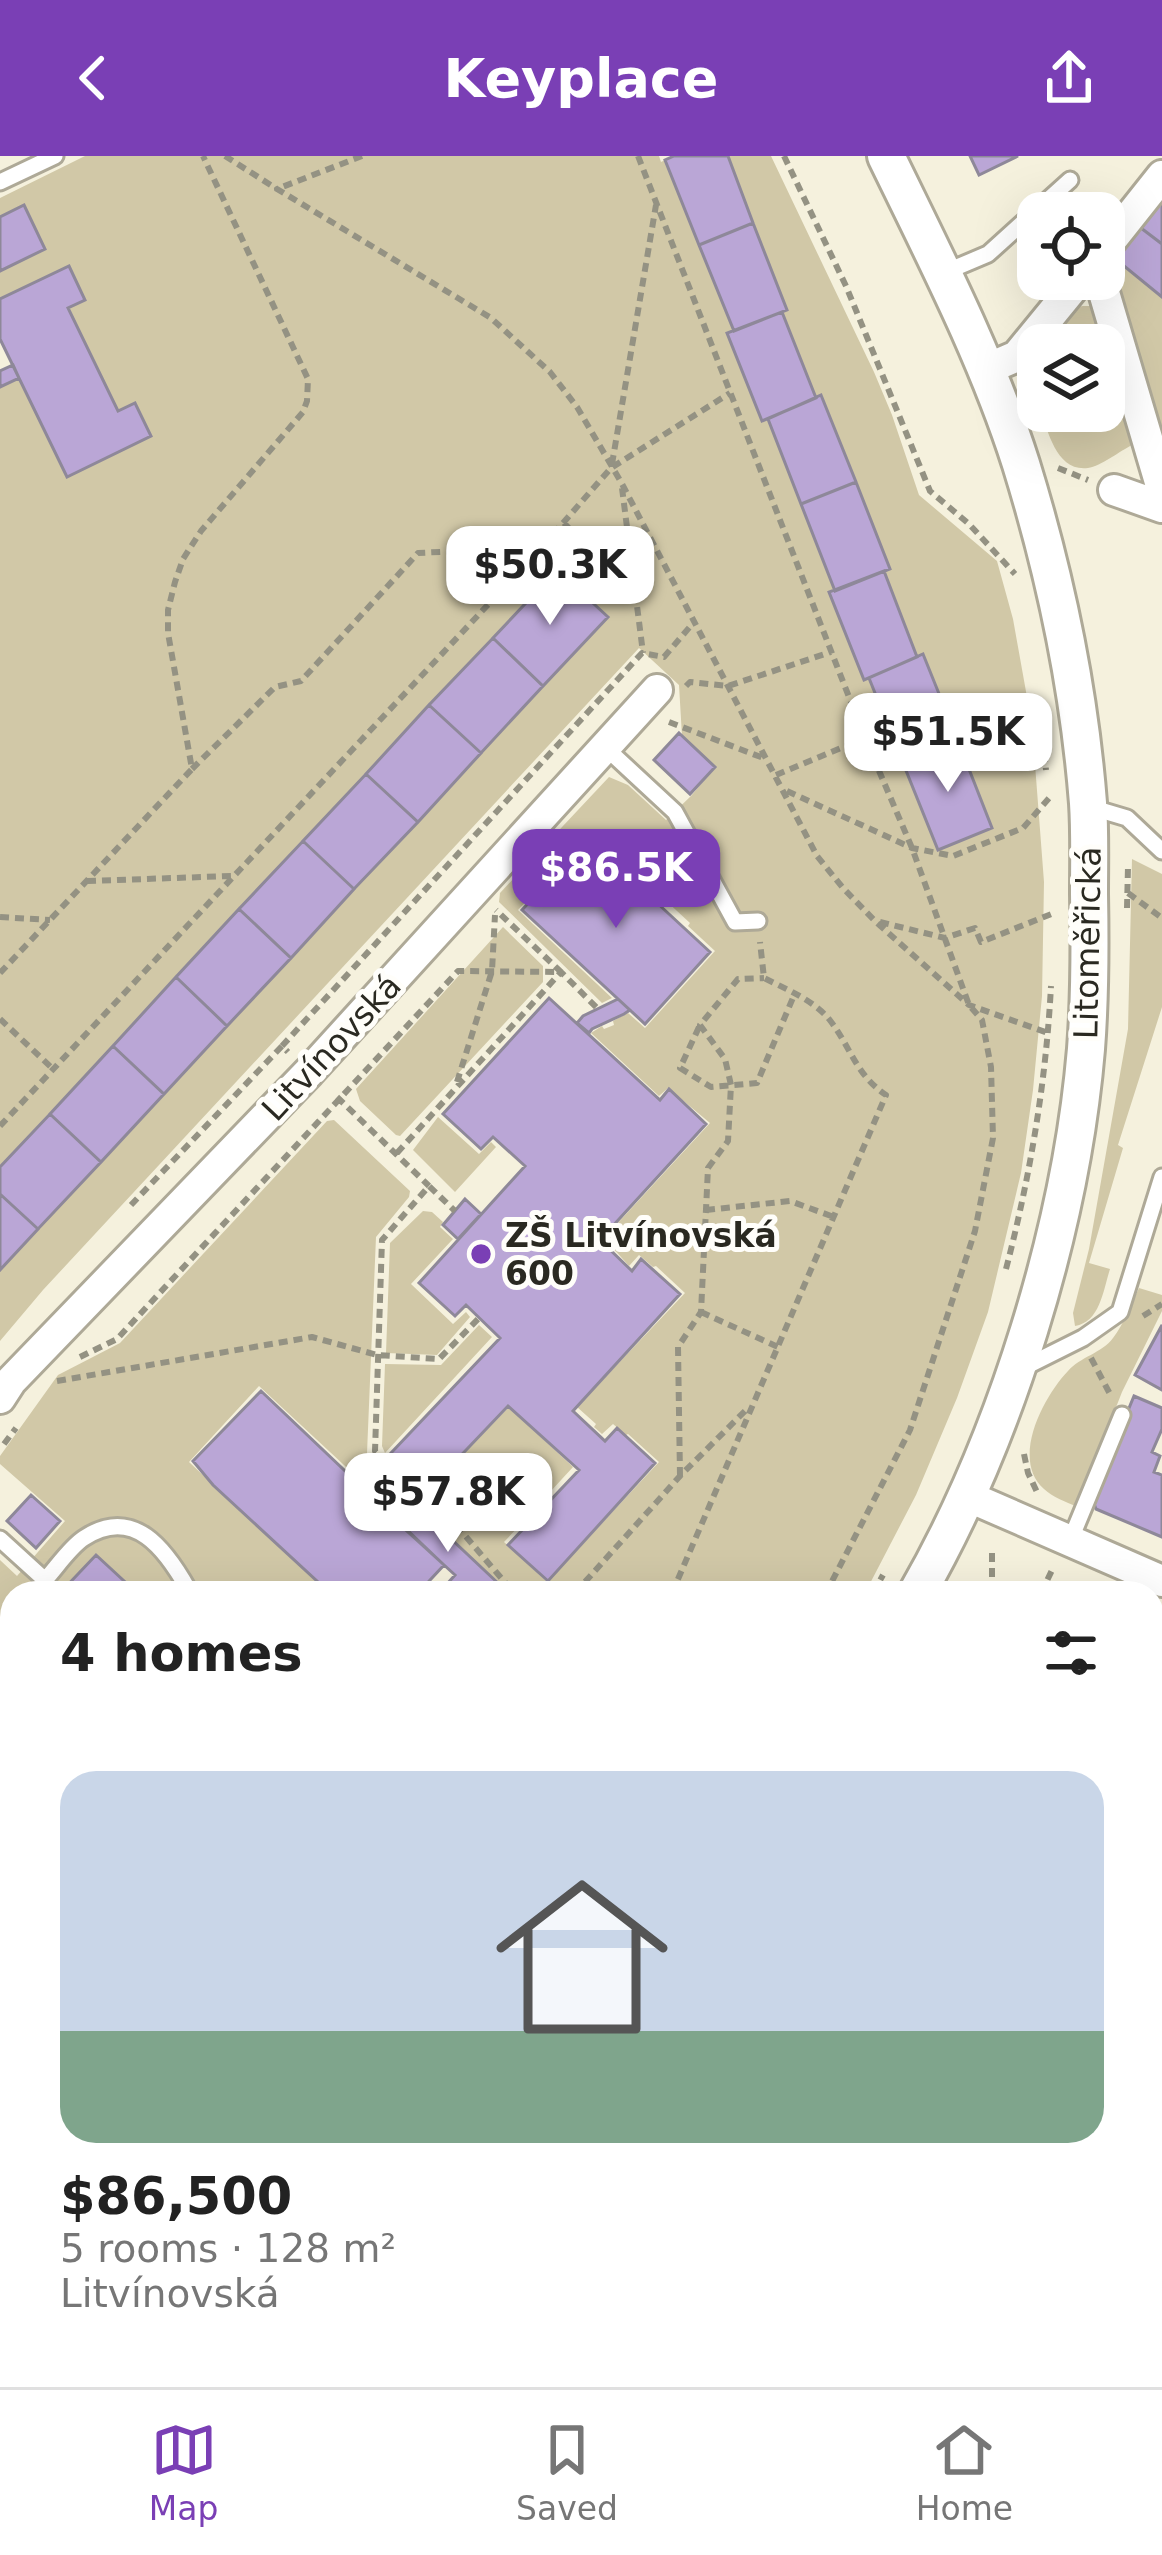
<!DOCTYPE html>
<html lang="en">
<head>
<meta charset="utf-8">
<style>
	:root { --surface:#fff; --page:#f2f2f2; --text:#222; --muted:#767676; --line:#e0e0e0; --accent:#7a3fb5 }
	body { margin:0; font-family:"DejaVu Sans",sans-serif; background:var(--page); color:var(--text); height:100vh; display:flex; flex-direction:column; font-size:45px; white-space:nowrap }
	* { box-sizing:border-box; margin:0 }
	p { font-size:39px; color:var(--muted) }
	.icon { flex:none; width:66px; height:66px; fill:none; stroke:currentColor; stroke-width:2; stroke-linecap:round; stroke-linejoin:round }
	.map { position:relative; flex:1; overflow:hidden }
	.sheet { position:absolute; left:0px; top:1425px; width:1164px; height:807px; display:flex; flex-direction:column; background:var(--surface); border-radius:36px 36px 0 0; box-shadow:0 12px 48px #0002 }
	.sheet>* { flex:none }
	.controls { position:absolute; left:1017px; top:36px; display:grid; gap:24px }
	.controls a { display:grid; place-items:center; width:108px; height:108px; border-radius:24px; background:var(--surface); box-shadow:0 12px 48px #0002; font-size:60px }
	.price { position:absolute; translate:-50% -102px; padding:0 27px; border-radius:24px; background:#fff; color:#222; font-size:39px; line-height:78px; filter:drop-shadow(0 3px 6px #0008) }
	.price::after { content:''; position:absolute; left:50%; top:72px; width:36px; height:27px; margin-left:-18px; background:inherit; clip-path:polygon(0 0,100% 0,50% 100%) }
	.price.on { background:var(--accent); color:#fff }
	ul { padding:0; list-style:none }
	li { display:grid; align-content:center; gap:24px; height:636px; padding:0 60px }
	li span { display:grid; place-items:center; height:372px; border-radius:36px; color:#555 }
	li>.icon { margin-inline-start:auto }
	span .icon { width:216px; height:216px; fill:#fffc; stroke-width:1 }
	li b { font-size:51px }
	h2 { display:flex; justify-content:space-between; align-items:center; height:144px; padding:0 60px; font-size:51px }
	header { display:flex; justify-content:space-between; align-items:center; height:156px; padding:0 60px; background:var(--accent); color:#fff; font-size:54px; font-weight:700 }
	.tab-bar { display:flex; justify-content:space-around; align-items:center; height:168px; border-top:3px solid var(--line); background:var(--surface); font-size:33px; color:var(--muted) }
	.tab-bar a { display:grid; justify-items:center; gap:6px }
	.tab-bar .on { color:var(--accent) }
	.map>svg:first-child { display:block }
</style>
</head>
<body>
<header><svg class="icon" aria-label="back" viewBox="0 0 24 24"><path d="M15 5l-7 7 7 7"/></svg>Keyplace<svg class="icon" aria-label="share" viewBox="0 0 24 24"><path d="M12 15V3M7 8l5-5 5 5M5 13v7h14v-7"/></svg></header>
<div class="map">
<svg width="1162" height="2231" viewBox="0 0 1162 2231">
	<rect width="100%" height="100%" fill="#f5f1dd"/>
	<path fill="#d1c8a7" d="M85 0H659L661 6 665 4 734 175 763 264 768 263 835 434 829 437 864 523 869 522 938 694 991 671 924 499 917 501 884 415 889 412 822 240 816 242 782 156 787 153 728 0H771L874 216 892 259 919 339 997 405 1013 463 1032 569 1044 726 1042 840 1033 934 1021 1017 988 1156 957 1242 916 1339 865 1437H493L499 1429 414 1348 509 1251 573 1311 528 1360 524 1358 517 1365 520 1369 504 1386 547 1426 659 1306 628 1278 626 1279 613 1268 602 1278 594 1271 596 1268 577 1251 685 1137 656 1110 653 1111 639 1099 629 1110 604 1082 710 967 668 932 659 940 591 877 602 870 604 873 614 869 613 865 628 857 645 872 715 795 688 770 690 767 637 718 640 715 637 713 631 718 586 681 518 754 612 842 602 847 499 746 500 737 609 621 628 629 666 664 691 640 715 611 682 580 679 529 639 492 43 1134 0 1185V1114L607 462 556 414 0 1011V231L19 222 67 320 151 279 135 247 118 255 68 152 46 122 0 143V115L45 93 0 61V42Z
		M1113 101 1162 141V284L1110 120Z
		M1083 150H1091L1100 155 1137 275 1132 289C1120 295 1101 310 1088 312 1057 316 1048 276 1041 255H1104V189H1043L1071 152Z
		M1132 703 1162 718V851L1118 989 1123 992 1089 1107 1110 1113C1103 1135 1100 1166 1075 1170L1073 1157 1089 1093 1128 873Z
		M503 771 543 810V826L400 980 396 979 360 945 356 933Z
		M438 961 479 998 491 986 496 991 455 1036 413 994Z
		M334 964 410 1035 409 1041 376 1081 367 1297 390 1319 373 1336 259 1230 189 1306 329 1437H137L96 1399 60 1437H12V1455L0 1467V1404L17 1420 65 1365 0 1308V1300L58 1219 120 1187 327 965Z
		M423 1055 432 1056 443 1066 440 1071 453 1083 411 1128 453 1168 466 1156 470 1161 437 1199 386 1197 390 1087Z
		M1139 1132 1162 1139V1155L1122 1236 1077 1351C1067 1346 1052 1341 1044 1333 1010 1303 1044 1240 1068 1215 1080 1201 1102 1197 1113 1182 1124 1168 1131 1148 1139 1132Z
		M479 1169 492 1181 385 1297 382 1290 385 1208 441 1209Z
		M1152 1643 1162 1647V1816L1153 1836 1162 1841V1917L1152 1913Z
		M0 1819 12 1824V1935L0 1948Z
		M383 2220H710L734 2231H394Z"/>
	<path fill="#baa6d6" stroke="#8e8899" stroke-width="3" d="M674 0H728L753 67 699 89 665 4Z
		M970 0H1018L979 19Z
		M1162 38V88L1137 69Z
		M24 49 45 93 0 115V61Z
		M753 67 787 154 734 175 699 89Z
		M1137 69 1162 88V141L1113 101Z
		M69 110 85 144 68 152 118 255 135 247 151 280 67 321 0 183V143Z
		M782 156 816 242 762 265 727 177Z
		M13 209 19 222 0 231V215Z
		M821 239 856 326 801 348 768 263Z
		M856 326 890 413 835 435 801 348Z
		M557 414 608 461 543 530 493 482Z
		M884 415 917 501 864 524 829 436Z
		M493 482 543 530 481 597 429 549Z
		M923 498 958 585 903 607 869 522Z
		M429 549 481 597 418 666 366 618Z
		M679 577 715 611 690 638 654 604Z
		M958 585 992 672 938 694 903 607Z
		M366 618 418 666 354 733 303 685Z
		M588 683 710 796 645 868 522 754Z
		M303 685 354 733 291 802 239 753Z
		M239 753 291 802 227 870 176 821Z
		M176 821 227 870 164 938 113 890Z
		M549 842 660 944 669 933 706 968 600 1084 632 1115 641 1103 680 1138 573 1255 605 1285 617 1272 655 1307 548 1425 508 1389 579 1314 508 1250 427 1335 391 1297 500 1182 466 1149 455 1160 419 1127 525 1010 493 981 481 993 443 958Z
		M618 843 630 854 624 858 592 873 589 877 577 867 583 860Z
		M113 890 164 938 101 1006 50 958Z
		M50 958 101 1006 38 1073 0 1038V1011Z
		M0 1038 38 1073 0 1114Z
		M465 1043 481 1058 458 1083 443 1069Z
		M1162 1169V1234L1135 1219Z
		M261 1235 444 1409 418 1437H330L213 1329 193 1305Z
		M1134 1240 1162 1252V1273L1152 1296 1160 1300 1154 1316 1162 1319V1381L1096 1353 1092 1342Z
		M403 1313 427 1335 397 1366 374 1343Z
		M31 1339 60 1365 36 1392 7 1365Z
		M414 1348 500 1429 493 1437H439L455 1419 397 1366Z
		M96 1399 137 1437H60Z
		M11 1454 12 1489 5 1497 0 1492V1467Z
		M1152 1491 1162 1495V1599L1152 1594Z
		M12 1523V1571L0 1560V1536Z
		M6 1566 12 1571V1640L0 1629V1573Z
		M12 1668V1704L0 1693V1681Z
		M1152 1912 1162 1917V2015L1152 2011Z
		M338 2220H378L390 2231H328Z
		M800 2220H893L888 2231H796Z
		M984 2220H1077L1072 2231H985L980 2229Z"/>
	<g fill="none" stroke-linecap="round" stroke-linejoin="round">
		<g stroke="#aea997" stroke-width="21">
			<path id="service" d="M0 26 55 0
				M943 117 988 98 1070 24
				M606 592 675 656 735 766 758 765
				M1090 651 1127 662 1162 695
				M1023 1212 1083 1182 1120 1156 1162 1021
				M0 1383 45 1424C57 1411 70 1391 84 1382 134 1349 166 1394 188 1433L195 1437
				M1070 1385 1122 1259"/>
		</g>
		<g stroke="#aea997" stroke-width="36">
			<path id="minor" d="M1104 93 1162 20
				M1100 123 1162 333
				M987 213 1017 200 1080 123
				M1114 334 1162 351
				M0 1242 11 1225 309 916 657 534
				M967 1340 1162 1425
				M0 1786 12 1792
				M1152 2067 1162 2068
				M1152 2185 1162 2163
				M753 2231 758 2220
				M933 2231 937 2220
				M1130 2231 1136 2220"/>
		</g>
		<g stroke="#aea997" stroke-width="42">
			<path id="tertiary" d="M886 0C935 101 987 201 1021 308 1055 418 1079 532 1088 647 1090 677 1089 708 1089 738 1090 790 1090 841 1086 893 1071 1071 1006 1282 917 1437
				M229 2231 240 2220"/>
		</g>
		<path stroke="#949283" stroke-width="6" stroke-dasharray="9 6" stroke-linecap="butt" d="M225 0 277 33
			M362 0 277 33 491 162 550 216 577 251 621 326 817 700 843 732 876 766 969 849 1048 877
			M638 0 865 582 912 692 969 849 982 864 991 911 993 982 975 1075 910 1274 826 1437
			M784 0 846 130 930 335 969 368 1015 418
			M1091 255 1111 273
			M612 308 656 49
			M1058 312 1088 324
			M622 332 643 497
			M564 367 632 438
			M686 530 690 526 728 530 831 496
			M669 566 766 603
			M1041 567 1046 614
			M192 613 275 531 301 525 418 397 542 391
			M776 619 865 582
			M787 635 912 692 953 700 1023 672 1050 641
			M87 725 232 720
			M1128 737 1162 762
			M1127 752 1128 711
			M0 761 50 764
			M880 766 945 782 975 772 981 786 1054 757
			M0 817 192 613 168 477V454L175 426 183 403 201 375 303 256 307 245 308 223 203 0
			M0 863 53 913
			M699 871 680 912 711 931 757 927 795 837
			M282 890 642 497 664 501 694 466
			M457 926 492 815 495 759
			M337 941 429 1030
			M0 970 542 391 611 312 730 237
			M397 997 561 816 598 853
			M131 1049 282 890 288 896
			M706 1054 790 1045 834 1061
			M1006 1113C1030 1021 1046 926 1051 830
			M701 1156 778 1191
			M1143 1160 1162 1148
			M80 1201 117 1183 458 815 561 816 496 754
			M1091 1202 1110 1238
			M57 1225 312 1181 377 1199 439 1203 479 1162
			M4 1288 16 1272
			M1024 1298 1028 1317 1037 1336
			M398 1317 375 1295 382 1084 429 1030 455 1055
			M680 1320 678 1191 701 1156 708 1012 728 985 731 929 725 903 700 869 738 823 764 822
			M427 1335 514 1437
			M992 1397V1437
			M575 1437 680 1320 749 1251
			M672 1437 886 939C855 918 851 891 829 863 813 844 786 833 764 822L760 786
			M873 1437 883 1419
			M1041 1437 1054 1410
			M1152 1636 1162 1641
			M1152 1787 1162 1765
			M0 1868H12
			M589 2220 614 2231
			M177 2231 187 2220
			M527 2231 534 2220"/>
		<use href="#service" stroke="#fff" stroke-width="15"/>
		<use href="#minor" stroke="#fff" stroke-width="30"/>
		<use href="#tertiary" stroke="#fff" stroke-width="36"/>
	</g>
	<circle fill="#7a3fb5" stroke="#fffefa" stroke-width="4.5" cx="481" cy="1098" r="12"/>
	<g text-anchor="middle" stroke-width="10" stroke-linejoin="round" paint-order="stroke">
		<g font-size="33" fill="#2a2921" stroke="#fffefa">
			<text transform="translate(1087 787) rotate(-89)" y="12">Litoměřická</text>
			<text transform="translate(331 891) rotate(-47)" y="12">Litvínovská</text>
		</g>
		<g font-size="33" font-weight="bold" fill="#2a2921" stroke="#fffefa" text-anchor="start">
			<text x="505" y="1091">ZŠ Litvínovská<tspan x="505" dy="38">600</tspan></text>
		</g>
	</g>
</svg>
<div class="controls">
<a><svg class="icon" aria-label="locate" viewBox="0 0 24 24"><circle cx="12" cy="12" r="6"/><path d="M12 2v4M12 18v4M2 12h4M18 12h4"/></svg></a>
<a><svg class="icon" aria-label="layers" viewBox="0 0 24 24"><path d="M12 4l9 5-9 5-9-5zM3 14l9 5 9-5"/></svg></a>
</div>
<b class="price" style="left:550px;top:472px">$50.3K</b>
<b class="price" style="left:948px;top:639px">$51.5K</b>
<b class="price on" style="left:616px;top:775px">$86.5K</b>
<b class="price" style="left:448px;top:1399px">$57.8K</b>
<section class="sheet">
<h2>4 homes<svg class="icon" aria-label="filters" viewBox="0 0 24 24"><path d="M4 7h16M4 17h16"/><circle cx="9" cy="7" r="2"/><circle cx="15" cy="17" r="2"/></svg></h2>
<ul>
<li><span style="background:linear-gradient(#c9d6e8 70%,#7fa58c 0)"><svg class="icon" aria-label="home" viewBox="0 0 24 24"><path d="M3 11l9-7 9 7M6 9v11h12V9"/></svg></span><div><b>$86,500</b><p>5 rooms · 128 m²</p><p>Litvínovská</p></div></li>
</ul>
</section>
</div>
<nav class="tab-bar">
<a class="on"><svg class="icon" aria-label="map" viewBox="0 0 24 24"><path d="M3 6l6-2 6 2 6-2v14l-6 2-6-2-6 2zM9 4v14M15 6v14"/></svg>Map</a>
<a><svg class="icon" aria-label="saved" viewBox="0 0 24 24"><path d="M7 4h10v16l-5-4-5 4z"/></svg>Saved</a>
<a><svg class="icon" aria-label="home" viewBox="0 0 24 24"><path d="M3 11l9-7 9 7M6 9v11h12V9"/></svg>Home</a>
</nav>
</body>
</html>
